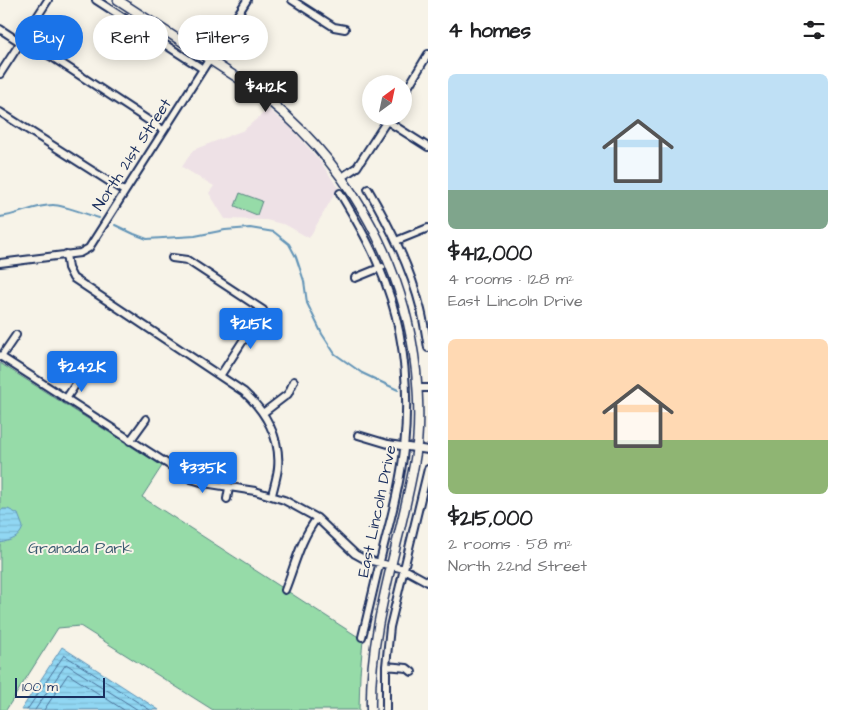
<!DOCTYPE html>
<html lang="en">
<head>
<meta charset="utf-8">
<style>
	:root { --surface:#fff; --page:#f2f2f2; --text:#202124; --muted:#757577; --accent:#1a73e8 }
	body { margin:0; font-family:"Architects Daughter",sans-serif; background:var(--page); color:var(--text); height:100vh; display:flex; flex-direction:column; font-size:19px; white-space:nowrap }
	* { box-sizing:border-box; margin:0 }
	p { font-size:16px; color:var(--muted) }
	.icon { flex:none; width:28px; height:28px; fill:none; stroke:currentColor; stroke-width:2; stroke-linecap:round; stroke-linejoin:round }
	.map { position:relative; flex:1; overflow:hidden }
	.details { display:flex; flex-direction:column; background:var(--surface); width:420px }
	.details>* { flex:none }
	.banner { position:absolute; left:15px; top:15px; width:338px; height:45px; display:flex; gap:10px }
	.needle { width:32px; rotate:33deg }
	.fabs { position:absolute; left:362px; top:75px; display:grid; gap:10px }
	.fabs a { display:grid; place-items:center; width:50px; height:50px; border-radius:50%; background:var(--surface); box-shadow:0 2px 12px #0003; font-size:25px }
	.scale { position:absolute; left:15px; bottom:12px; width:90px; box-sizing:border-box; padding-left:5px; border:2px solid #1b2f5e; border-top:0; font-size:14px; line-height:18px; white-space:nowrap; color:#1b2f5e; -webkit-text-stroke:4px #f7f3e8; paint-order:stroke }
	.price { position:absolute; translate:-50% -42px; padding:0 11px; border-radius:5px; background:var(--accent); color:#fff; font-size:16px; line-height:32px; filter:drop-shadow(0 1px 2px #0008) }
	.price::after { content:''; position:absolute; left:50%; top:30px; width:15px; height:11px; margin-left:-8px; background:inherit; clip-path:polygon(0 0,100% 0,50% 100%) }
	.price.current { background:#222; color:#fff }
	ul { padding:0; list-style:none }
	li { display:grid; align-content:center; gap:10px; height:265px; padding:0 20px }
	li span { display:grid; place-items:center; height:155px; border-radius:8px; color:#555 }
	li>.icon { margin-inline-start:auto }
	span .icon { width:90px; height:90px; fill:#fffc; stroke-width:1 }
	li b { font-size:21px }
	h2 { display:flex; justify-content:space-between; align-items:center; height:60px; padding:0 20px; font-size:21px }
	.chip { padding:0 18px; border-radius:22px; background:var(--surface); box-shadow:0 2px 12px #0003; font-size:18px; line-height:45px }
	.chip.current { background:var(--accent); color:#fff }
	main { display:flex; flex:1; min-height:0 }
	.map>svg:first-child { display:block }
</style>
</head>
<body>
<main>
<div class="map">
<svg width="428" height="710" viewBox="0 0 428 710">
	<defs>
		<pattern id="water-rules" width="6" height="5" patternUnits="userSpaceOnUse" patternTransform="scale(1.25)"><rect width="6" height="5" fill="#91d7f3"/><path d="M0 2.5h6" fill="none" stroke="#7cb9d3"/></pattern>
	</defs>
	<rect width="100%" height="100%" fill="#f7f3e8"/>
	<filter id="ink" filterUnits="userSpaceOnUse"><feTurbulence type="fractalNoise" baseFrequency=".02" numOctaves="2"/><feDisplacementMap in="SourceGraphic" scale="10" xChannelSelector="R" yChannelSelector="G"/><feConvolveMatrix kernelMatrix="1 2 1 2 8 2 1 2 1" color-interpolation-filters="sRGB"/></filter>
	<g filter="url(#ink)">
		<path fill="#eee1e6" d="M268 109 290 127 320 161 338 188 309 238 286 225 266 220 225 219 209 193 214 186 182 167 193 150 244 130Z"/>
		<path fill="#96dba8" stroke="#588583" d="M240 193 262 201 257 215 235 206Z
			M0 363 162 466 142 497 363 640 360 674 359 710H213L80 626 58 628 6 710H0Z"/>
		<path fill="url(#water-rules)" stroke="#6294b7" d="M3 509H8L18 514 23 527C19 539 11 540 0 543V511Z
			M62 647 159 710H21Z"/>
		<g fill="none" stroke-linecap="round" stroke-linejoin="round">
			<path stroke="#4a729a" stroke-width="1" d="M27 710 64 655 150 710
				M35 710 66 664 138 710
				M44 710 68 674 124 710"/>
			<path stroke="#6294b7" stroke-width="2" d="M0 217C18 215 35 205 53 205 64 205 88 215 99 218
				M115 225 134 234 147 239 195 236 225 230 250 228 274 232 289 244 296 257 304 281 307 303 322 334 335 354 362 373 398 390"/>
			<g stroke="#1b2f5e" stroke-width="10">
				<path id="minor" d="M96 0 203 69
					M292 0 334 27 345 29
					M0 29 20 42 52 57 163 130
					M0 74 48 0
					M404 94 428 54
					M0 112 124 191
					M387 121 428 147
					M342 177 357 167 390 116
					M368 189C390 227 410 266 421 310 424 322 426 336 428 348
					M340 193C354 217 369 241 379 267 404 324 410 387 404 449 401 480 393 511 385 541 377 573 370 605 362 637
					M396 241 428 228
					M66 254 68 268 73 278 244 392C265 411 281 438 278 468 277 477 274 486 272 495
					M172 258 187 260 263 310 220 376
					M0 263 80 253 89 248 247 0
					M355 278 382 267
					M0 356 191 479 204 483 255 491 284 500 317 518 355 554 364 559 404 569 428 582
					M1 357 16 335
					M418 388H428
					M66 399 81 376
					M263 413 288 394 294 381
					M358 435 388 444 428 450
					M130 441 146 419
					M204 483 207 473
					M227 499 229 488
					M285 590C295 565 300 540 317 518
					M386 666 407 668 412 672
					M386 710V666L390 627 428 469"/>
			</g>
			<g stroke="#1b2f5e" stroke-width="11">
				<path id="major" d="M118 0 253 88C344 156 404 258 416 371 419 402 420 435 414 465 399 548 369 625 371 710"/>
			</g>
			<use href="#minor" stroke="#f7f3e8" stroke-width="6"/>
			<use href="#major" stroke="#f7f3e8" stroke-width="8"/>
		</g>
	</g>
	<g text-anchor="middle" stroke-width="4" stroke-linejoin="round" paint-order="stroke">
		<g font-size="16" fill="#1b2f5e" stroke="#f7f3e8">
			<text transform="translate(131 154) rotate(-57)" y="6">North 21st Street</text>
			<text transform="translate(376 511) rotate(-78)" y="6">East Lincoln Drive</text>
		</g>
		<g font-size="16" fill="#3a5a70" stroke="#f7f3e8">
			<text x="80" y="553">Granada Park</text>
		</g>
	</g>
</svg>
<div class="fabs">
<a><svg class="needle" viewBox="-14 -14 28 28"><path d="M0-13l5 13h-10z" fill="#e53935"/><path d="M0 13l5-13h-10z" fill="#757577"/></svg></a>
</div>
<div class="scale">100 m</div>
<b class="price current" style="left:266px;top:113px">$412K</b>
<b class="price" style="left:251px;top:350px">$215K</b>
<b class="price" style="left:82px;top:393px">$242K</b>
<b class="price" style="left:203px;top:494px">$335K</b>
<div class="banner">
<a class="chip current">Buy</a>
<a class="chip">Rent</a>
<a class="chip">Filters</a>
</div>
</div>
<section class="details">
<h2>4 homes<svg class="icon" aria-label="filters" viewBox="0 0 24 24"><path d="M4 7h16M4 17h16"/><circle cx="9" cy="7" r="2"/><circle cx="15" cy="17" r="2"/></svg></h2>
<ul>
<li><span style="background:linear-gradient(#bfe0f5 75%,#7fa58c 0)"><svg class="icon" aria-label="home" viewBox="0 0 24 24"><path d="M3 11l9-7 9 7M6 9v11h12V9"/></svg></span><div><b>$412,000</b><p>4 rooms · 128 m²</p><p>East Lincoln Drive</p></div></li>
<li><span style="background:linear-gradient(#ffd9b3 65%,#8fb573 0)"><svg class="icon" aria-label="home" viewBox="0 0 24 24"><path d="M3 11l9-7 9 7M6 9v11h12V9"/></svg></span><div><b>$215,000</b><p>2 rooms · 58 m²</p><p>North 22nd Street</p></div></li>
</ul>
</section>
</main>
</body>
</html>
